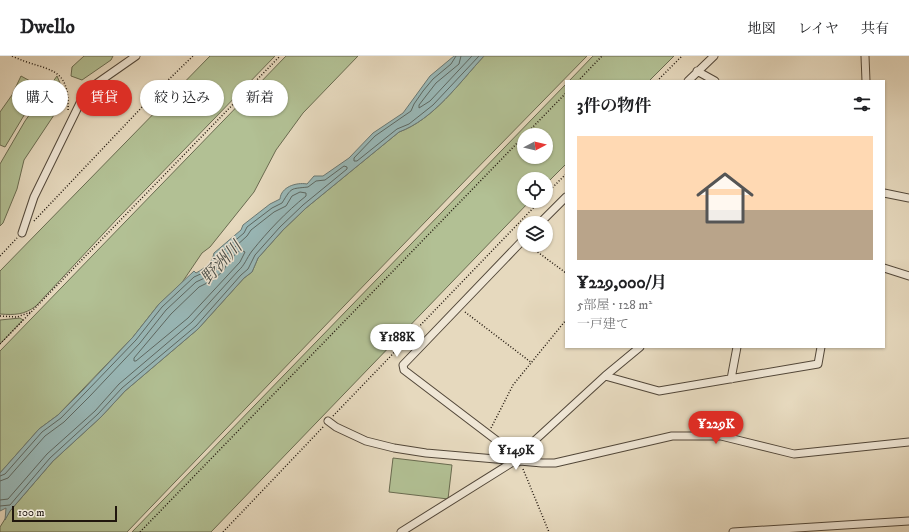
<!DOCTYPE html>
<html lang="ja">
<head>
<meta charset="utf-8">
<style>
	:root { --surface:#fff; --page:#f2f2f2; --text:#202124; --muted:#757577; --line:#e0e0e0; --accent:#d93025 }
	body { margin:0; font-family:"IM FELL DW Pica","Noto Serif JP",serif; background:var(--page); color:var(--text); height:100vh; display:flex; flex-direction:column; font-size:15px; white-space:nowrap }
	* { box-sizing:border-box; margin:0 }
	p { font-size:13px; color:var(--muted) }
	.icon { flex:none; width:22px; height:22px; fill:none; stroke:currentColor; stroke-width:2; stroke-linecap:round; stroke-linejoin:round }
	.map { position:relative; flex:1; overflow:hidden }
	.panel { position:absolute; left:565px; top:24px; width:320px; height:268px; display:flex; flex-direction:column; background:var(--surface); border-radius:0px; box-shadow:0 1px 3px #0004 }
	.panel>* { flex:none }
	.banner { position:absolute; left:12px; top:24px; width:380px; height:36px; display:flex; gap:8px }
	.needle { width:26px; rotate:83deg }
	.fabs { position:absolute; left:517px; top:72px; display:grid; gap:8px }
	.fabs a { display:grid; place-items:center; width:36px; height:36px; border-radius:50%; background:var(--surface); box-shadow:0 1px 3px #0004; font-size:20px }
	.scale { position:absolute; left:12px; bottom:10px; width:105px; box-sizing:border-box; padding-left:4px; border:2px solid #20160d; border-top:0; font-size:11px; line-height:14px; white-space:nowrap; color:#20160d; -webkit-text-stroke:3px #efe6d5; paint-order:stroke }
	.price { position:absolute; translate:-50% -34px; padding:0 9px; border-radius:14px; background:#fff; color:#222; font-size:13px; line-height:26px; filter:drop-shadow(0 1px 2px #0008) }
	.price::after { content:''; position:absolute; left:50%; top:24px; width:12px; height:9px; margin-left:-6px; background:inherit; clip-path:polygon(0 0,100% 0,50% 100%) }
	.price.active { background:var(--accent); color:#fff }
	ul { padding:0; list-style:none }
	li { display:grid; align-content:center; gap:8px; height:212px; padding:0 12px }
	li+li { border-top:1px solid var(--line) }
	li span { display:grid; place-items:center; height:124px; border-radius:0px; color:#555 }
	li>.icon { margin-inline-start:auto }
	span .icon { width:72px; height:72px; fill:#fffc; stroke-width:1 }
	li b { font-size:17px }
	h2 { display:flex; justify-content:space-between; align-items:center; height:48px; padding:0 12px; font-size:17px }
	.tag { padding:0 14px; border-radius:18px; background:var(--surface); box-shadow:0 1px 3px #0004; font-size:14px; line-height:36px }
	.tag.active { background:var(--accent); color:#fff }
	header { display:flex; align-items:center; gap:24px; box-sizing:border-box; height:56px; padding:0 20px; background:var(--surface); border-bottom:1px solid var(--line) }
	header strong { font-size:19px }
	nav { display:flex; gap:22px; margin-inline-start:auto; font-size:14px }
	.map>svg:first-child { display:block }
</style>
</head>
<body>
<header>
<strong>Dwello</strong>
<nav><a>地図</a><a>レイヤ</a><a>共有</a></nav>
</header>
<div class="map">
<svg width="909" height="476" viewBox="0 0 909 476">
	<rect width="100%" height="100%" fill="#e6d9be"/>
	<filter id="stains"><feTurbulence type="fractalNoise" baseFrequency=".005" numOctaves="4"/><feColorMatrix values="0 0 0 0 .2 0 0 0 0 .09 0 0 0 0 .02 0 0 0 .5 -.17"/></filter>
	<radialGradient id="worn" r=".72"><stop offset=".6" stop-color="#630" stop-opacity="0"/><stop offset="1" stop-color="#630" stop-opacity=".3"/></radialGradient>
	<path fill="#b2c094" stroke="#696b50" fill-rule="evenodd" d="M84 0H113L111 4 82 24 71 20 72 11Z
		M210 0H275L117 163 36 250C24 259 15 259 0 258V215Z
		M286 0H358L303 57 276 94 254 136 210 191 202 197 181 228 159 248 133 281 58 359 39 373 0 417V295Z
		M484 0H587C432 157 280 317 127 476H0V471L10 455 53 405 101 361 125 335 198 273 244 222 252 216 258 202 283 174 306 152 399 76C434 63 459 27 484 0Z
		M593 0H674L649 25H569Z
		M21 20 41 31 5 91 0 89V56L12 39Z
		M57 20 66 41 24 104 17 133 3 167 0 170V108L25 65Z
		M566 28V108L546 128V123H524V145H530L211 476H132ZM524 79H546V101H524Z
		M20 262 23 264 0 288V264Z
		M393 402 452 409 448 443 389 436Z"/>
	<path fill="#99b9b9" stroke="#697874" d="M454 0H484C459 27 434 63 399 76L306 152 283 174 258 202 252 216 244 222 198 273 125 335 101 361 53 405 10 455 5 464 6 452 0 455V417L39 373 58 359 83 334 133 281 159 248 194 215 196 217C205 212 212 207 214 197L241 174 243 169 270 148 280 143C281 131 296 126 307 128L314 120H323L349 102 373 77 403 57 430 20Z"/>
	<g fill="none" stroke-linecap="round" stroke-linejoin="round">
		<path stroke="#5c6863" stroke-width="1" d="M456 0 451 8 433 23 423 35 414 48 411 55 375 80 354 102V105H357L397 73 409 68 433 49 479 0
			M461 0 459 8 436 27 419 49V52L430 45 472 0
			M241 194 245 196 240 206 188 262 136 305H134V302L171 258 199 231 213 224 224 214 228 205Z
			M0 420 5 418 42 376 61 362 136 284 162 251 194 221 205 216 215 207 218 199 244 177 247 171 272 152 282 147C292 131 290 133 308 131L316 125 325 124 344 110 347 111V113L303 149 280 171 255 199 248 213 241 219 196 270 122 332 98 358 50 402 10 449 0 450
			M0 425 8 422 45 380 64 366 90 340 140 287 166 254 196 226 209 220 220 210 223 202 247 180 251 174 274 156 286 150 292 140 300 136 306 137V140C286 156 268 175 252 195 246 203 245 209 238 215L192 266 119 328 95 355 47 398 8 443 0 444"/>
		<g stroke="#524739" stroke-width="9">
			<path id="minor" d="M865 0 866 25
				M697 15 715 25
				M688 25 714 0
				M884 137 909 142
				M540 167 566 141
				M22 177 34 141 81 45 93 30 136 0
				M884 212 909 220
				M605 320 659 335 818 308 821 291
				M731 323 737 291
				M328 365 336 371 366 385 394 392 426 397 542 407H555L672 380H721L794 398 909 386
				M518 406 513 397 404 314 403 309 524 183
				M401 476 516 404 520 398 605 320 640 291
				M733 476 909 465"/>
		</g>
		<path stroke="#20160d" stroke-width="1.5" stroke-dasharray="1 2" stroke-linecap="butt" d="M12 0C48 17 70 7 68 56
			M578 25 602 0
			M657 25 682 0
			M525 79 566 37
			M546 138 566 118
			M34 165 162 30 193 0
			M528 189 566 217
			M0 200 17 182
			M465 256 532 307
			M0 260 17 261 31 256
			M0 288 280 0
			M333 360 540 145
			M491 372 513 329 566 264
			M523 413 549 476
			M140 476 524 80
			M223 476 324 370"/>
		<use href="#minor" stroke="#efe6d5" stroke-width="7"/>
	</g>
	<g text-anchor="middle" stroke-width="3" stroke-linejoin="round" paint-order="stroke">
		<g font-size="17" font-style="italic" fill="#4a4f49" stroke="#efe6d5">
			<text transform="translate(221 206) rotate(-47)" y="6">野洲川</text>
		</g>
	</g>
	<rect width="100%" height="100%" filter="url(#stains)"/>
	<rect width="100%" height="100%" fill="url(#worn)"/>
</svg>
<div class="fabs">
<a><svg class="needle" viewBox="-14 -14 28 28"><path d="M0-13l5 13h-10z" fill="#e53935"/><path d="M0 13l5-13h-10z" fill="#757577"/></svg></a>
<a><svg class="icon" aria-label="locate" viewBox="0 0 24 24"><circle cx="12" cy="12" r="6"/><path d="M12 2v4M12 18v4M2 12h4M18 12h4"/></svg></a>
<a><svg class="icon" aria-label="layers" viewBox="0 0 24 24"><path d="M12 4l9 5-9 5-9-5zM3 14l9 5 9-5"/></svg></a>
</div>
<div class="scale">100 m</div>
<b class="price" style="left:397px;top:302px">¥188K</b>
<b class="price active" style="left:716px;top:389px">¥229K</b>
<b class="price" style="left:516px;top:415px">¥149K</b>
<div class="banner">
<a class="tag">購入</a>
<a class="tag active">賃貸</a>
<a class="tag">絞り込み</a>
<a class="tag">新着</a>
</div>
<section class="panel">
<h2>3件の物件<svg class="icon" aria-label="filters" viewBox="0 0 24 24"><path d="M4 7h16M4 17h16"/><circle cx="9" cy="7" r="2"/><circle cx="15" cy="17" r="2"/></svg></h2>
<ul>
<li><span style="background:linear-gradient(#ffd9b3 60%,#b9a48a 0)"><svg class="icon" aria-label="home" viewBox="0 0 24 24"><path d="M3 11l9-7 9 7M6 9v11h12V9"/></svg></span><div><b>¥229,000/月</b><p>5部屋 · 128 m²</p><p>一戸建て</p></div></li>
</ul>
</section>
</div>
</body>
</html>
